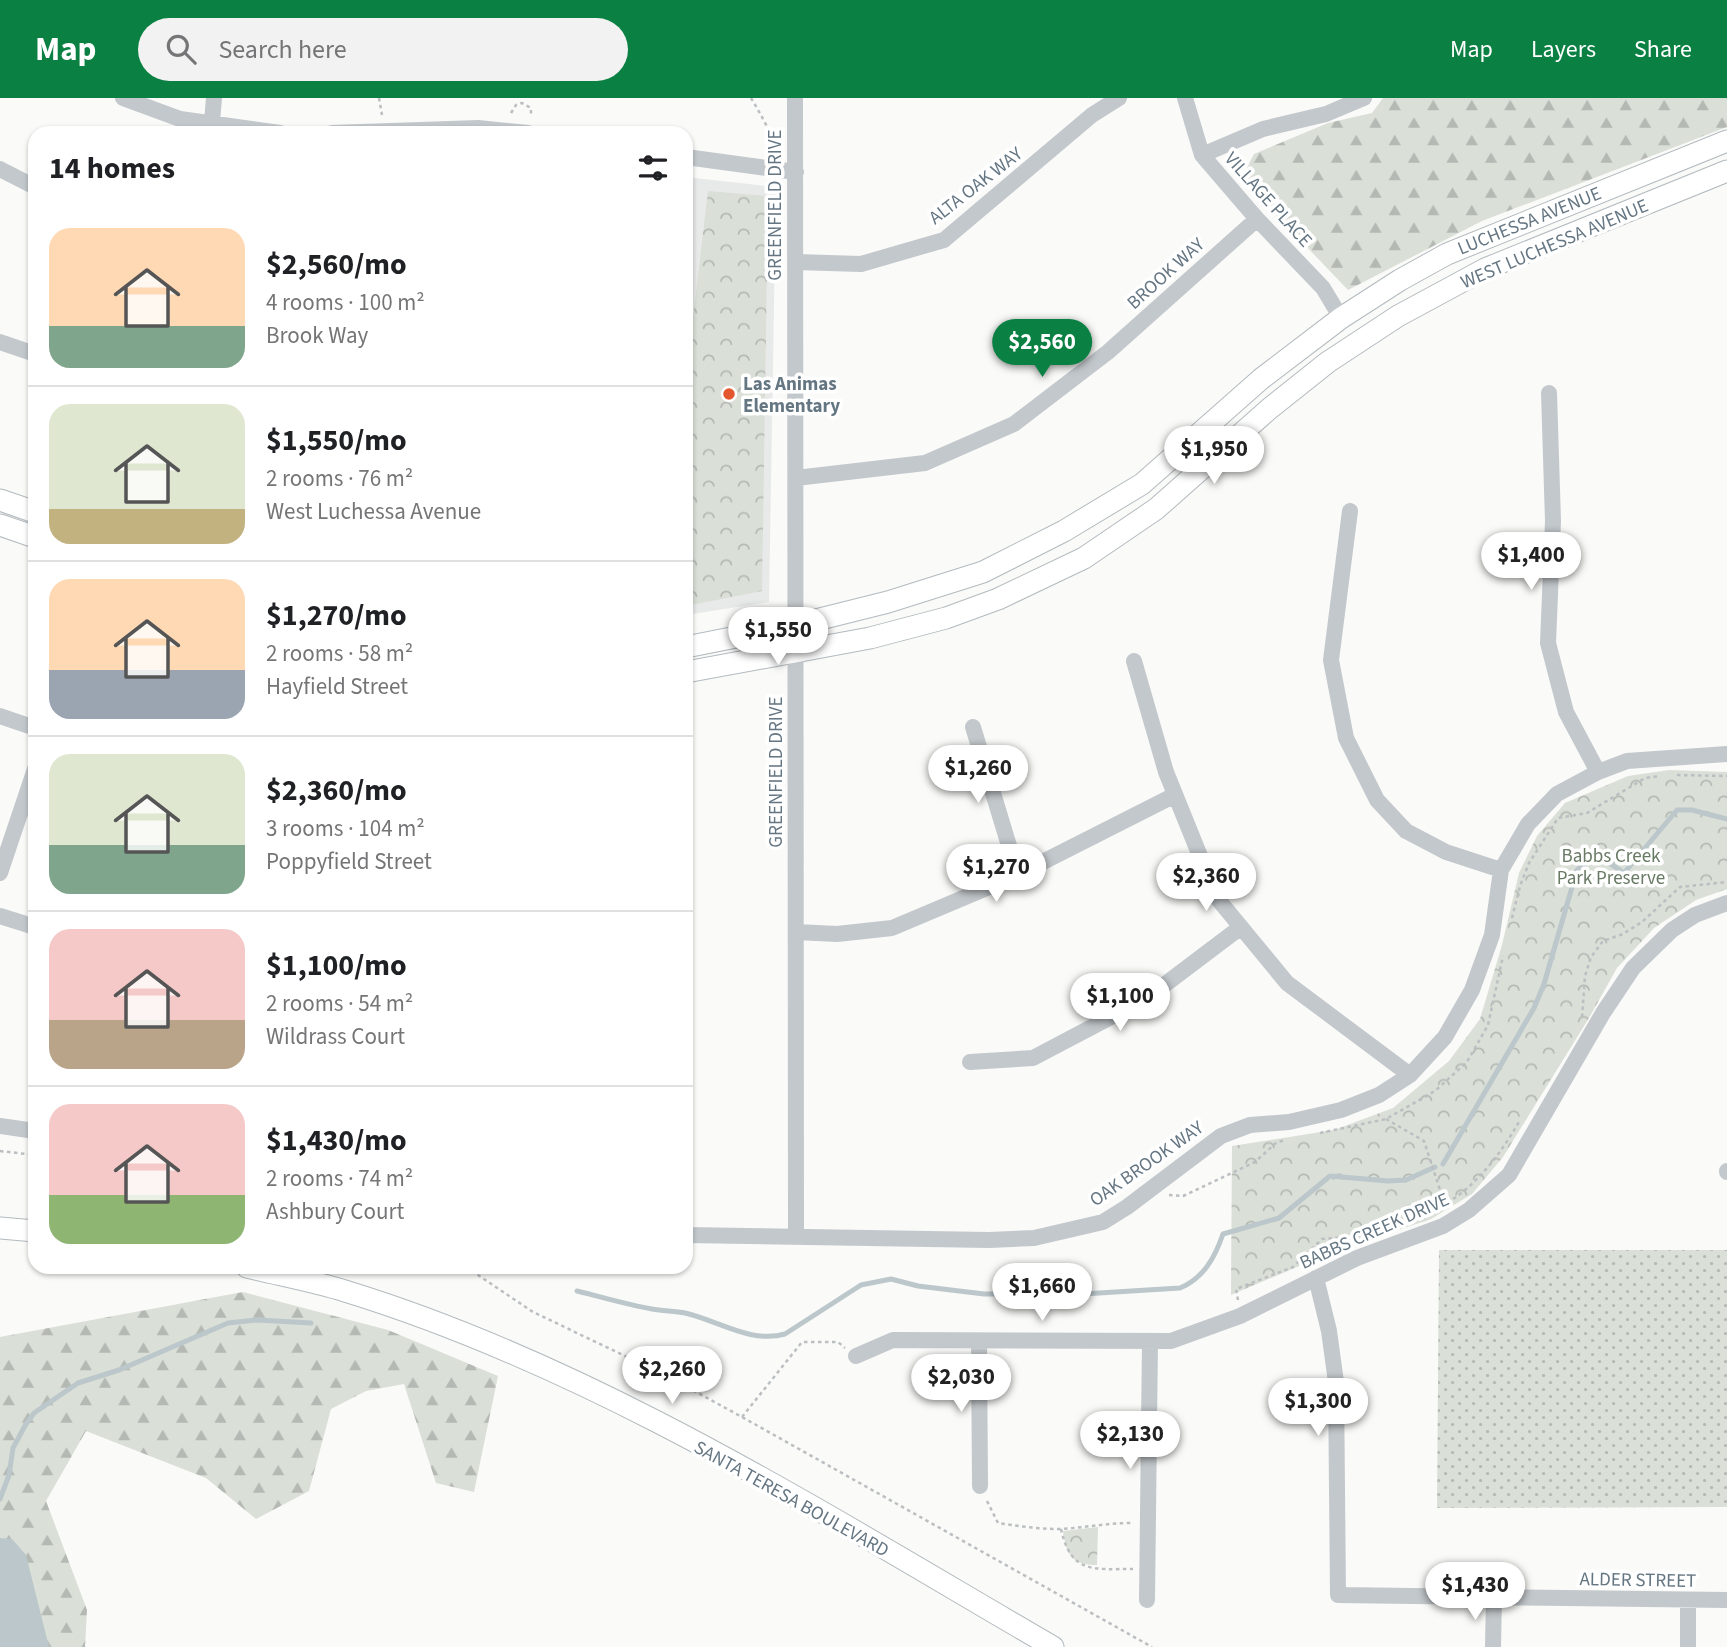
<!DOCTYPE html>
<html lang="en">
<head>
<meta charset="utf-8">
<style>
	:root { --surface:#fff; --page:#f2f2f2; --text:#202124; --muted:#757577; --line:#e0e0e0; --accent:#0b8043 }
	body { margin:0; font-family:"Source Sans 3",sans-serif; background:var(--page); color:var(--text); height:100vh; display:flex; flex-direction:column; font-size:26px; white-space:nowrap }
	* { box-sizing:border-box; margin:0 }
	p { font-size:23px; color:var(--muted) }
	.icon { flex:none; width:38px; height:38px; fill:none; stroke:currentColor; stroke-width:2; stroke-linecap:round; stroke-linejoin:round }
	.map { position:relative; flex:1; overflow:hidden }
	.panel { position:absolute; left:28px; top:28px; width:665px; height:1148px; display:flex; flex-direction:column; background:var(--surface); border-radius:21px; box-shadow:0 2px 5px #0004 }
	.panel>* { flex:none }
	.price { position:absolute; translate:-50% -60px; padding:0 16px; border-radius:24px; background:#fff; color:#222; font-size:23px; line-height:46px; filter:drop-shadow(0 2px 4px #0008) }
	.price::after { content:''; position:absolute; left:50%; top:42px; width:21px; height:16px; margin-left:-10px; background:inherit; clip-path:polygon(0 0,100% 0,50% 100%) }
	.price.current { background:var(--accent); color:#fff }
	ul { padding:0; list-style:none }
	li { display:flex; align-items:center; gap:21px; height:175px; padding:0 21px }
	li+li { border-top:2px solid var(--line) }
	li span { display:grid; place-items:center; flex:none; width:196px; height:140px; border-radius:21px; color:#555 }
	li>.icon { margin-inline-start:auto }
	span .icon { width:84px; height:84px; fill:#fffc; stroke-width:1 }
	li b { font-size:30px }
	h2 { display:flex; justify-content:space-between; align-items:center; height:84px; padding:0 21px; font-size:30px }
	header { display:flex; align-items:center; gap:42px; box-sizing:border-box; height:98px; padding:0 35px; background:var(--accent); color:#fff }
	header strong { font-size:33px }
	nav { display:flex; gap:38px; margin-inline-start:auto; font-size:24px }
	.search { width:490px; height:63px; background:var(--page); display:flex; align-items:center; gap:18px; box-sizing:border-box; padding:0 24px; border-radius:38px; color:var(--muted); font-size:26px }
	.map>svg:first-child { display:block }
</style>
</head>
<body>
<header>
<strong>Map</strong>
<div class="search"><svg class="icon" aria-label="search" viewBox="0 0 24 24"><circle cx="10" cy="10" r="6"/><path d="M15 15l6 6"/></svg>Search here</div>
<nav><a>Map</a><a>Layers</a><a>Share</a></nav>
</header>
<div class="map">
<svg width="1727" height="1549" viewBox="0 0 1727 1549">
	<defs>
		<pattern id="grass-dots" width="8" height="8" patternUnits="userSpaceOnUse" patternTransform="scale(1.75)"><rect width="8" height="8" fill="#dadfd7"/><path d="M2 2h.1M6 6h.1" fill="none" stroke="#b4b9b4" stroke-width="1.8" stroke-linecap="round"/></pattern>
		<pattern id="forest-firs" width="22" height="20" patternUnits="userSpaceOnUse" patternTransform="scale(1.75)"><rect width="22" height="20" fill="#dadfd7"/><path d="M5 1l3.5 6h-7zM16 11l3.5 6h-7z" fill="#b4b9b4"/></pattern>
		<pattern id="park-crowns" width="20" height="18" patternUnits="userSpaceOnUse" patternTransform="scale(1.75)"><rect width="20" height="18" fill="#dadfd7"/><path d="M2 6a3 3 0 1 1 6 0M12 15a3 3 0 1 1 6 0" fill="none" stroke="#b4b9b4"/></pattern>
	</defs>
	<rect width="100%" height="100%" fill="#fafaf8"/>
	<path fill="#e8e9e9" d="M686 79 776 89 769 504 686 517Z"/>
	<path fill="url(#grass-dots)" d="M1439 1152H1727V1409L1437 1410Z"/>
	<path fill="url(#forest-firs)" d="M1383 0H1727V29L1482 123 1348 192 1261 101 1244 75 1254 56 1328 25 1372 15Z
		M243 1194 388 1232 498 1278 474 1394 436 1385 404 1286 366 1293 331 1311 309 1393 256 1421 206 1380 86 1333 46 1403 87 1512 85 1549H0V1239Z"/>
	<path fill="url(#park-crowns)" d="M708 93 768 98 762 493 686 508V243L691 237Z
		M1669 672 1727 674V791L1696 802 1654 830 1617 870 1589 920 1503 1059 1472 1096 1431 1121 1330 1155 1231 1197 1232 1048 1334 1032 1393 1010 1449 963 1480 921 1502 847 1519 775 1537 738 1565 705 1628 678Z
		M1098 1429 1097 1467C1072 1467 1066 1457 1063 1433Z"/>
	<path fill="#bbc7cb" d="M0 1440 12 1441 26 1457 49 1549H0Z"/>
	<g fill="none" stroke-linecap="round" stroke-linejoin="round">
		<path stroke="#bbc7cb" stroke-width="5" d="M1443 1066 1534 910 1544 886 1577 772C1598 753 1603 761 1624 775L1677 712H1692L1727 721
			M577 1193C602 1199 627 1207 652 1211 663 1213 674 1213 685 1215 717 1222 751 1246 785 1236L861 1187 891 1181 918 1188 984 1196H1083L1180 1190C1204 1180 1215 1159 1223 1136L1279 1120 1330 1078 1388 1083 1406 1082 1435 1069
			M0 1401 9 1377 13 1350 26 1326 34 1315 78 1285 119 1272 228 1225 257 1222 311 1225"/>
		<g stroke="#b3babf" stroke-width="23">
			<path id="secondary" d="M0 402 35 414
				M0 427 35 439
				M686 549 796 527 888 504 983 474 1064 433 1142 386 1261 281 1341 220 1400 182 1447 156 1727 43
				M686 574 870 540 946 520 998 501 1084 460 1156 411 1269 311 1328 264 1398 218 1485 171 1727 73
				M0 1130 35 1133
				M247 1169C279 1177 313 1183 345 1193 596 1270 827 1418 1053 1549"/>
		</g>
		<path stroke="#bbbfc2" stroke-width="2.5" stroke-dasharray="3.5 3.5" stroke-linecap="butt" d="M379 0 382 17
			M751 0C760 15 775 40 776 57
			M511 15 516 7 522 5 531 10V18
			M1677 677 1727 678
			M1512 820 1520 788 1529 765 1558 720 1587 715 1645 680 1660 678
			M1582 919 1585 878 1591 859 1603 843 1623 836 1642 824 1680 789 1727 784
			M1386 1021 1424 1043 1445 1107
			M1320 1035 1386 1021 1435 993 1467 964 1488 927 1503 858
			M0 1053 35 1057
			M1169 1097 1183 1098 1255 1064 1277 1044 1286 1042
			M1396 1127C1412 1120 1432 1115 1447 1105 1478 1086 1501 1055 1519 1024
			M466 1169 533 1214 665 1277 742 1319 1152 1549
			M1238 1202 1236 1191 1293 1169 1322 1141 1352 1139 1377 1134
			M742 1319 802 1244H838L845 1250
			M987 1403 998 1425C1018 1428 1038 1431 1059 1431 1083 1430 1106 1425 1131 1425
			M1061 1431C1071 1476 1093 1471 1133 1471"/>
		<path stroke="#c3c8cc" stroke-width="16" d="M123 0 180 21 280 35
			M795 0 796 1137
			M1185 0 1202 57 1257 121 1323 190 1341 220
			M211 35 214 0
			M332 35 478 30 528 35
			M1202 57 1263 31 1326 16 1364 0
			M686 59 796 74
			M0 71 35 89
			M796 164 861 166 944 142 1092 17 1119 0
			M0 244 35 256
			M1549 295 1553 423 1548 545 1566 614 1598 674
			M796 380 925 365 1014 326 1108 254 1257 121
			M1350 413 1331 562 1346 640 1377 702 1406 733 1446 754 1501 772
			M1134 563 1166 674 1217 800 1287 885 1410 977
			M0 618 35 630
			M973 629 1010 751 1015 778
			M0 775 35 671
			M0 818 35 829
			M796 834 837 836 892 830 1015 778 1175 697
			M970 964 1033 960 1147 900 1241 829
			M0 1028 35 1033
			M1727 1074V1073
			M686 1137 989 1142 1034 1140 1103 1124 1127 1109 1221 1038 1250 1027 1289 1024 1341 1012 1379 997 1410 977 1445 939 1472 892 1492 837 1501 772 1528 726 1557 696 1598 674 1627 663 1727 656
			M1316 1180 1329 1233 1336 1284 1338 1497 1727 1502
			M979 1244 980 1388
			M856 1258 893 1242 1171 1243 1240 1218 1357 1160 1443 1128 1469 1112 1509 1077 1603 915 1633 870 1672 832 1695 817 1727 805
			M1147 1502 1150 1243
			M1493 1549 1494 1499
			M1688 1549V1503"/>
		<use href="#secondary" stroke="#fff" stroke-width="21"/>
	</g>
	<circle fill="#e4572e" stroke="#fff" stroke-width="2.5" cx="729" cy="296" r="7"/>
	<g text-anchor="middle" stroke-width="7" stroke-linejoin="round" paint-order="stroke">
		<g font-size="19" fill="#657683" stroke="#fff">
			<text transform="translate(975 87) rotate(-38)" y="7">ALTA OAK WAY</text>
			<text transform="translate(1269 101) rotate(48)" y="7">VILLAGE PLACE</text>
			<text transform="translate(774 107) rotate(-90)" y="7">GREENFIELD DRIVE</text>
			<text transform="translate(1529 122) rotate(-22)" y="7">LUCHESSA AVENUE</text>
			<text transform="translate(1554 145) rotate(-23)" y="7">WEST LUCHESSA AVENUE</text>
			<text transform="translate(1165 175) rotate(-42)" y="7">BROOK WAY</text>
			<text transform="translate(775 674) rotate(-90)" y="7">GREENFIELD DRIVE</text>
			<text transform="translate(1146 1065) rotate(-35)" y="7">OAK BROOK WAY</text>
			<text transform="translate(1374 1132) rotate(-24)" y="7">BABBS CREEK DRIVE</text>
			<text transform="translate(792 1400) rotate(29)" y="7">SANTA TERESA BOULEVARD</text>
			<text transform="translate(1638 1481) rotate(1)" y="7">ALDER STREET</text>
		</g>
		<g font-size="19" font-weight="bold" fill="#657683" stroke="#fff" text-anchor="start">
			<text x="743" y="292">Las Animas<tspan x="743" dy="22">Elementary</tspan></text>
		</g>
		<g font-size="19" fill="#687a64" stroke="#fff">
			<text x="1611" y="764">Babbs Creek<tspan x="1611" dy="22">Park Preserve</tspan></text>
		</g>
	</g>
</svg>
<b class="price current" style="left:1042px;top:281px">$2,560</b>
<b class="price" style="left:1214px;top:388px">$1,950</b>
<b class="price" style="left:1531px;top:494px">$1,400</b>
<b class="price" style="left:778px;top:569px">$1,550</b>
<b class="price" style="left:978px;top:707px">$1,260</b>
<b class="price" style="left:996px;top:806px">$1,270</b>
<b class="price" style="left:1206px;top:815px">$2,360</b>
<b class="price" style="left:1120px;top:935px">$1,100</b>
<b class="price" style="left:1042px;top:1225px">$1,660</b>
<b class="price" style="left:672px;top:1308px">$2,260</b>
<b class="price" style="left:961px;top:1316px">$2,030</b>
<b class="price" style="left:1318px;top:1340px">$1,300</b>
<b class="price" style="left:1130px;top:1373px">$2,130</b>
<b class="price" style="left:1475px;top:1524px">$1,430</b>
<section class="panel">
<h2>14 homes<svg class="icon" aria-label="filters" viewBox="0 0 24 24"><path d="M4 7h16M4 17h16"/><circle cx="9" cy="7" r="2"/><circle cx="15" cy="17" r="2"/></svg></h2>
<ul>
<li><span style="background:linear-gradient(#ffd9b3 70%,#7fa58c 0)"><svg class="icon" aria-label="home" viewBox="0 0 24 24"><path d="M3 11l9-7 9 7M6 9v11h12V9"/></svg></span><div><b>$2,560/mo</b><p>4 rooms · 100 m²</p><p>Brook Way</p></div></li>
<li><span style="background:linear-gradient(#dfe7d0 75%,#c2b280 0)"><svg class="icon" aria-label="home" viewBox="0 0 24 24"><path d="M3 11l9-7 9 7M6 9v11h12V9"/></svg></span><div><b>$1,550/mo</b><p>2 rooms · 76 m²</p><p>West Luchessa Avenue</p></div></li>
<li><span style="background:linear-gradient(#ffd9b3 65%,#9aa5b1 0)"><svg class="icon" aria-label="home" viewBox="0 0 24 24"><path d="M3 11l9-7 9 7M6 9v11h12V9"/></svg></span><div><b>$1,270/mo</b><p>2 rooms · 58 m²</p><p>Hayfield Street</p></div></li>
<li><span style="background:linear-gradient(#dfe7d0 65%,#7fa58c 0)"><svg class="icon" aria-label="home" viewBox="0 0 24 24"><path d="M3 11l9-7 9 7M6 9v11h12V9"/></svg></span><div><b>$2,360/mo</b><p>3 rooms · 104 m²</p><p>Poppyfield Street</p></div></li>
<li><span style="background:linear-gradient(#f6c9c9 65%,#b9a48a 0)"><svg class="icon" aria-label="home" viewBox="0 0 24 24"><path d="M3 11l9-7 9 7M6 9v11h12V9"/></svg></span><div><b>$1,100/mo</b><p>2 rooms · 54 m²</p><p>Wildrass Court</p></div></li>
<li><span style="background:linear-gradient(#f6c9c9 65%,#8fb573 0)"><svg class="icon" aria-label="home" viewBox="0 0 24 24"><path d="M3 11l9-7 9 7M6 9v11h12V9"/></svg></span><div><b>$1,430/mo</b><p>2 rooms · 74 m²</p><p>Ashbury Court</p></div></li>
</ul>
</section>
</div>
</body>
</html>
